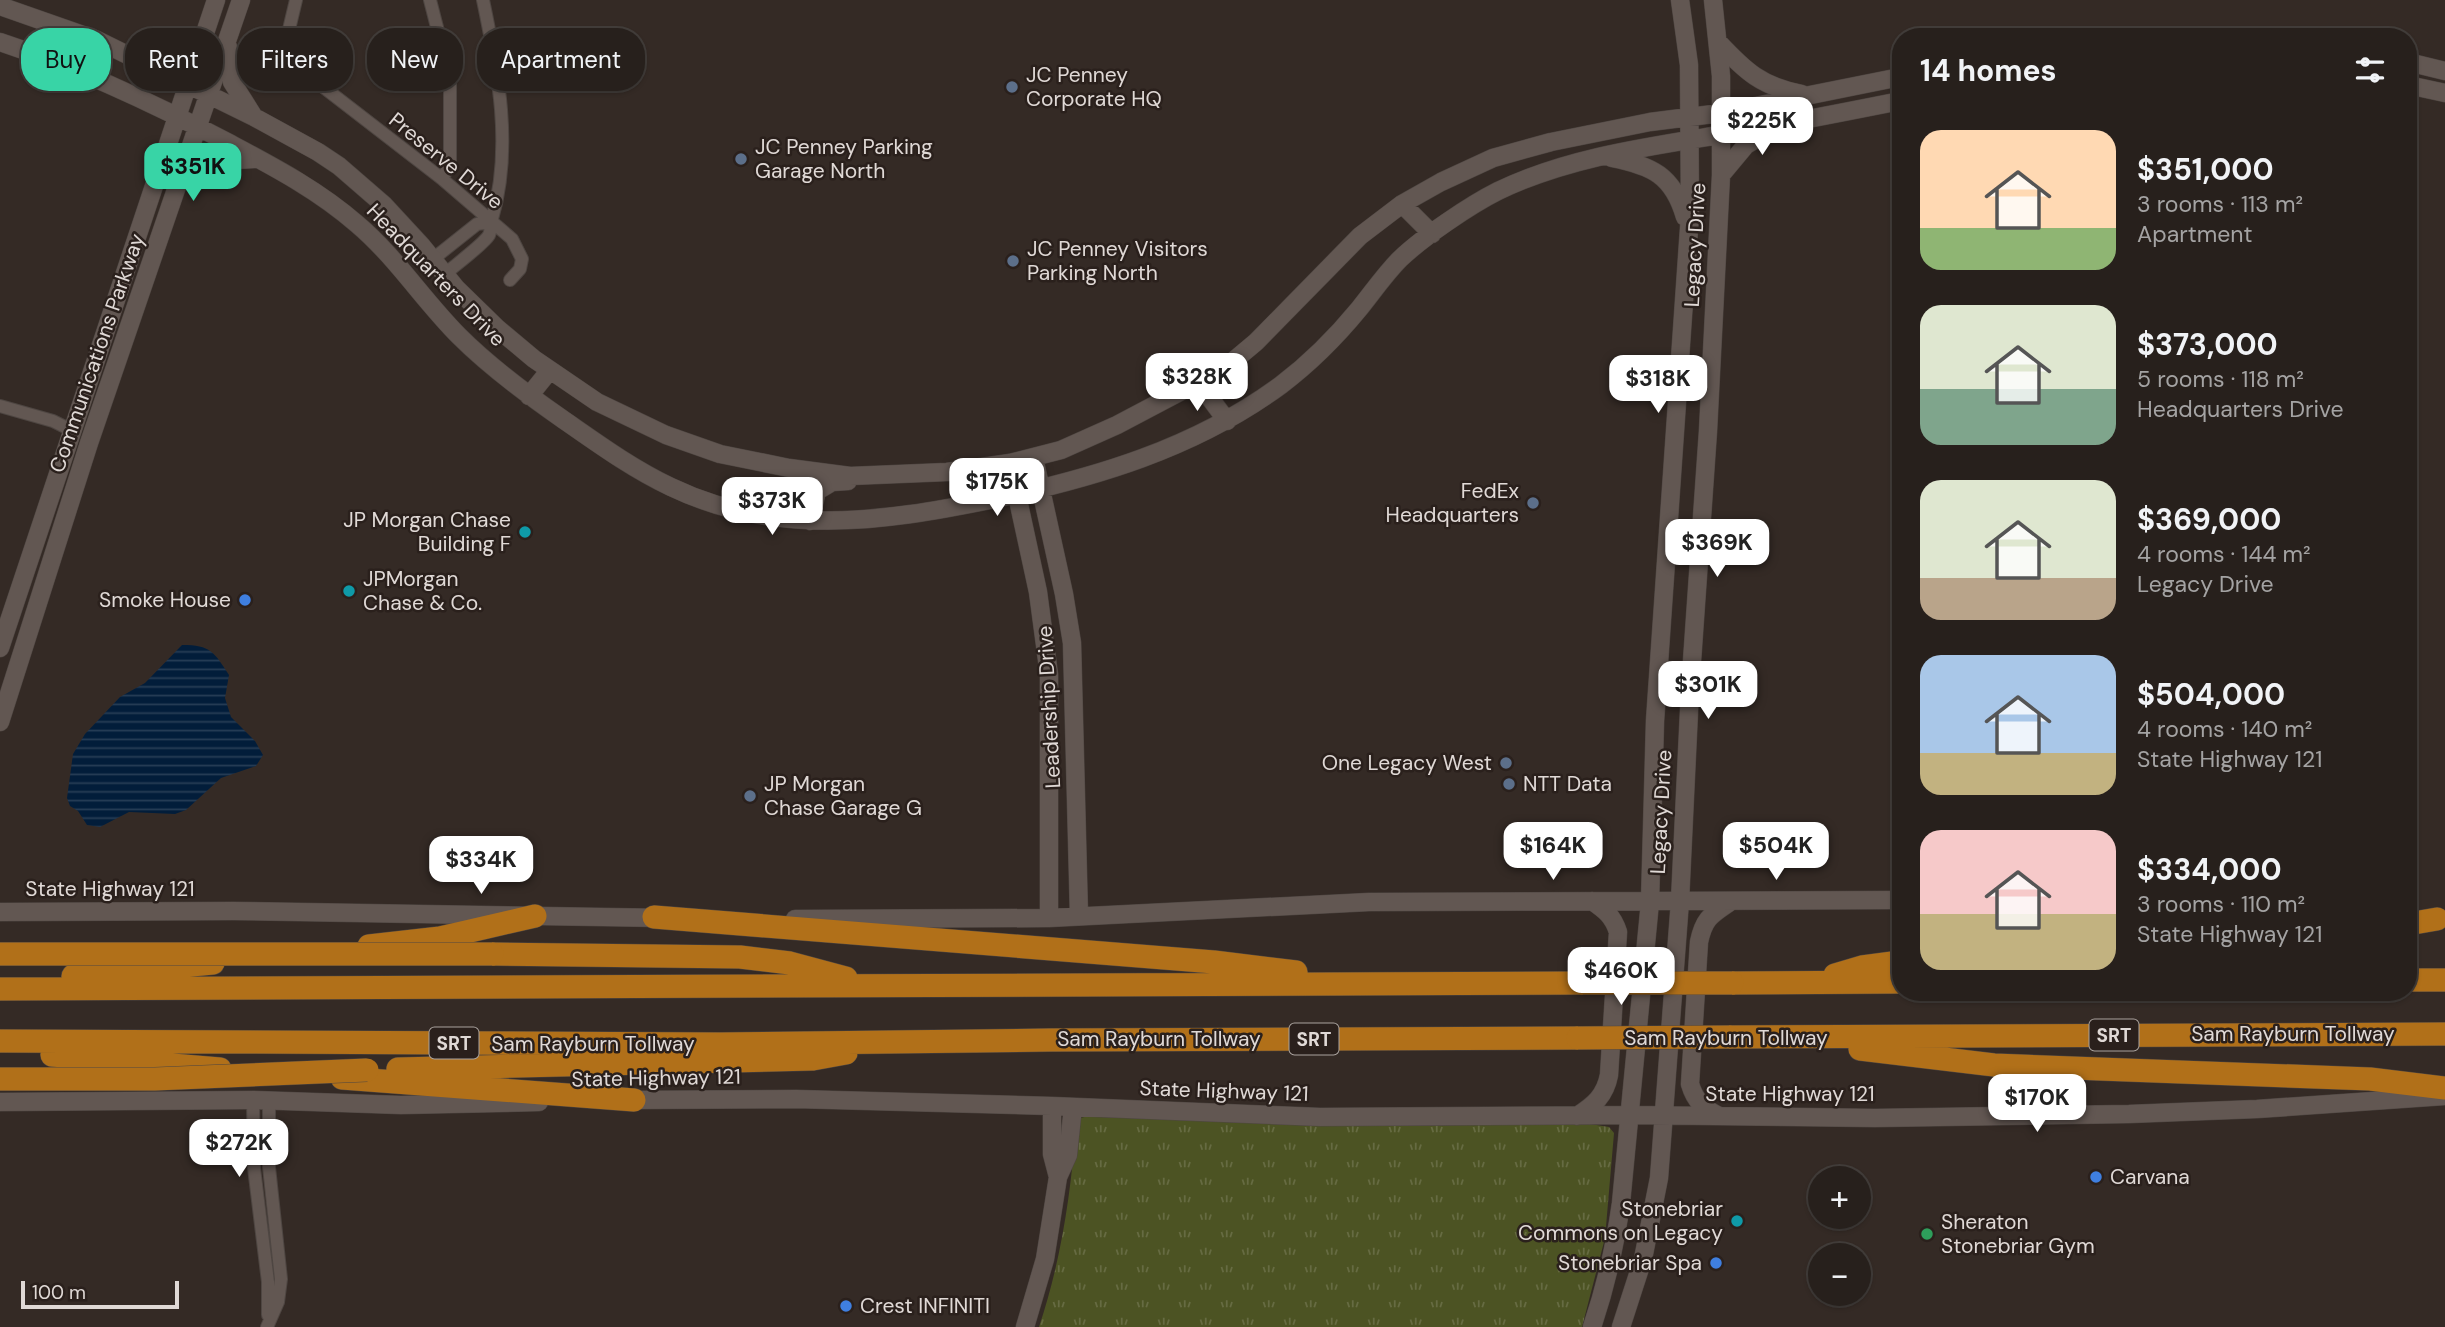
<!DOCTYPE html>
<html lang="en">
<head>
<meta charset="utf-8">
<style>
	:root { --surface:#27201c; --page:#332d29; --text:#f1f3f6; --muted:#a4a3a3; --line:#433e3b; --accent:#38d4a6 }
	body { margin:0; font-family:"DM Sans",sans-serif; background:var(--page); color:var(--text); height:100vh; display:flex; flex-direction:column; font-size:26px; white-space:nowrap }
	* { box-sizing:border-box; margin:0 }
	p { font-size:23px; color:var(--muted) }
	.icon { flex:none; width:38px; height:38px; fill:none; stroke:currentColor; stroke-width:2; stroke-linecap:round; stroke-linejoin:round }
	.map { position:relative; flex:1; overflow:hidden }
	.drawer { position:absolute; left:1892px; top:28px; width:525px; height:973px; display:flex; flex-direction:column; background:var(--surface); border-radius:28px; box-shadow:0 2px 5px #0004,0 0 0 2px var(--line) }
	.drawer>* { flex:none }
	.guide { position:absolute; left:21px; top:28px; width:665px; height:63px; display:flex; gap:14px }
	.fabs { position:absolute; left:1808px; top:1166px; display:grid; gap:14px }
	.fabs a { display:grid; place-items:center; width:63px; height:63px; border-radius:50%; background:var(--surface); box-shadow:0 2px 5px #0004,0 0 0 2px var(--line); font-size:35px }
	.scale { position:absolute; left:21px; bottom:18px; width:158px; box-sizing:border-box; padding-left:7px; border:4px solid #e0d9d6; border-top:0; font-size:19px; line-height:24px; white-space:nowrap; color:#e0d9d6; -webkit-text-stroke:5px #2a201c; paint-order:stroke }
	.price { position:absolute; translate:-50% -60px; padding:0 16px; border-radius:14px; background:#fff; color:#222; font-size:23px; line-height:46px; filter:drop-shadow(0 2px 4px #0008) }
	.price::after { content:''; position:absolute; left:50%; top:42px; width:21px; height:16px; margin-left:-10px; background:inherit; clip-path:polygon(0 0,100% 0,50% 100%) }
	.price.current { background:var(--accent); color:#111 }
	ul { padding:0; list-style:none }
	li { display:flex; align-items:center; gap:21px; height:175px; padding:0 28px }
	li span { display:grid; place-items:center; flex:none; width:196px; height:140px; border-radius:21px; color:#555 }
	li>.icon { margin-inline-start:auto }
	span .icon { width:84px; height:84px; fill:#fffc; stroke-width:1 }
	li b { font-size:30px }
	h2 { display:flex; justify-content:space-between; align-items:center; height:84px; padding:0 28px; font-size:30px }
	.chip { padding:0 24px; border-radius:28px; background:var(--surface); box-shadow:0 2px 5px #0004,0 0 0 2px var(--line); font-size:24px; line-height:63px }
	.chip.current { background:var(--accent); color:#111 }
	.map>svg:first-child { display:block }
</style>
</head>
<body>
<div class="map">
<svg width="2445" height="1327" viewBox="0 0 2445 1327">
	<defs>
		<pattern id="grass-tufts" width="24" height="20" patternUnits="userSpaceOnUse" patternTransform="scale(1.75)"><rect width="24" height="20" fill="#4c5323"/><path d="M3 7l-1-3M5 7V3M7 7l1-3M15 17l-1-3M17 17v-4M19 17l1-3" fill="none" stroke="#666b42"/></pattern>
		<pattern id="water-rules" width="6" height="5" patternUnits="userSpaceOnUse" patternTransform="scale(1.75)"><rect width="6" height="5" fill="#021d3a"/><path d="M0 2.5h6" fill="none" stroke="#273d56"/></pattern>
	</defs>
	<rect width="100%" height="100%" fill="#342a25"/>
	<path fill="url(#grass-tufts)" d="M1089 1116 1355 1126 1590 1124 1609 1127 1614 1133 1605 1238 1582 1327H1039C1061 1261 1071 1194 1076 1125L1080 1118Z"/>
	<path fill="url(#water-rules)" d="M182 645C211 645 214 652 229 675L225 698 231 717 255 741 263 755 256 766 221 778 186 810 175 814 129 812 100 827 87 825 78 811 70 806 67 798 73 754 85 734 120 697 145 683Z"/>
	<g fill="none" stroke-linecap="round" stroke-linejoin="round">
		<g stroke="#4e4642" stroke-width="14">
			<path id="street" d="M296 0 286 42 296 66 441 178 512 239 522 259 520 269 510 280
				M430 0 450 78V167L441 178
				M433 259 477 224 491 222
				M445 274C454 266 484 244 489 235 491 231 491 223 492 219 513 148 498 71 483 0
				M0 406 53 421 71 430
				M253 1100 254 1168 268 1282V1315
				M267 1327 278 1302 281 1279 269 1167V1100"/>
		</g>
		<g stroke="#4e4642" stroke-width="19">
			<path id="secondary" d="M0 6 97 40 254 117 318 152 339 166 384 205 421 245 456 288 497 328 534 359 597 402 666 435 720 454 789 468 850 476 947 472 1010 463 1061 450 1117 425 1225 368 1256 342 1360 236 1402 204 1441 182 1493 158 1551 142 1650 122 1721 113 1900 77
				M0 42C79 68 155 104 229 143 274 167 318 190 357 224 396 257 423 300 459 336 490 367 525 393 561 418 597 443 631 468 671 487 775 537 882 522 990 500 1094 478 1194 449 1281 385 1310 363 1336 337 1359 309 1372 293 1385 274 1400 259 1423 237 1470 205 1498 191 1566 158 1645 147 1719 135 1780 125 1840 113 1900 101
				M1718 42C1745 71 1762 87 1802 94
				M228 47 232 82 254 117
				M2408 62 2445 71
				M2408 85 2445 93
				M1612 158C1652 166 1673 175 1685 217
				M1721 175 1746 145 1770 131
				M181 177 217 161 254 159
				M1402 204 1432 234
				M1198 382 1227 421
				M529 396 550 370
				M1034 458 1064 594 1072 643 1079 916
				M1010 463 1038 592 1049 675V918
				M810 521 817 491 832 482 848 481
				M0 648 216 0
				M0 722 89 443 241 0
				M0 912 233 911 665 918
				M795 919 1049 918 1369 902 1900 900
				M623 1100 796 1099 1052 1106 1320 1117 1629 1115 1875 1118 2129 1114 2257 1109 2445 1096
				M0 1102 253 1100 401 1105 539 1102
				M1052 1106V1154L1058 1177
				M1577 1116C1594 1105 1605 1096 1609 1075L1618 932C1613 916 1605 910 1592 901
				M1719 1116C1703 1108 1695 1101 1690 1084L1699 942C1704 918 1711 915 1730 902
				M1025 1327 1045 1259 1058 1177 1068 1155 1073 1107
				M1592 1327C1606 1286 1615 1246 1621 1203L1650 902 1655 721 1690 214 1689 65 1680 0
				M1621 1327 1643 1259 1659 1178 1680 901 1690 690 1708 431 1721 175V76L1713 0"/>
		</g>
		<g stroke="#4e4642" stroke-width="24">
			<path id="highway" d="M654 917 1214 962 1296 972
				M2408 924 2437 919
				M369 946 440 938 535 916
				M492 954 740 957 790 963 846 978
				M1835 975 1862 967 1900 962
				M73 976 213 963
				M2408 980H2445
				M1732 983 1900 982
				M0 989 1583 983
				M1729 1037 2445 1034
				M0 1041 720 1044 1050 1040 1578 1038
				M1860 1049 1994 1065 2370 1079 2445 1088
				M52 1055 220 1069
				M398 1069 813 1059 846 1053
				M342 1078 634 1100"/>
		</g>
		<use href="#street" stroke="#625752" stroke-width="12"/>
		<use href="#secondary" stroke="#625752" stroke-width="18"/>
		<use href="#highway" stroke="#b17019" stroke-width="23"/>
		<g stroke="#4e4642" stroke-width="24" stroke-linecap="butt">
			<path id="highway-bridge" d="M0 954H492
				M1583 983H1732
				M1578 1038 1729 1037
				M0 1079H155L367 1070"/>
		</g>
		<use href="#highway-bridge" stroke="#b17019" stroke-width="23"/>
	</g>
	<g fill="#5c6f8a" stroke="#2a201c" stroke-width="2.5">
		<circle cx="1012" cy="87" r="7"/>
		<circle cx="741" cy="159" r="7"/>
		<circle cx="1013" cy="261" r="7"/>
		<circle cx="1533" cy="503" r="7"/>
		<circle cx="1506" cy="763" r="7"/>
		<circle cx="1509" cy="784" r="7"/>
		<circle cx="750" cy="796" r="7"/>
	</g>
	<g fill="#0f9aa8" stroke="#2a201c" stroke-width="2.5">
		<circle cx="525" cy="532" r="7"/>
		<circle cx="349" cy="591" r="7"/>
		<circle cx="1737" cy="1221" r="7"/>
	</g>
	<g fill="#3f7fe0" stroke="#2a201c" stroke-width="2.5">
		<circle cx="245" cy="600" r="7"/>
		<circle cx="2096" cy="1177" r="7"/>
		<circle cx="1716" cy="1263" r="7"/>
		<circle cx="846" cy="1306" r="7"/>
	</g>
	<circle fill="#2e9e5b" stroke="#2a201c" stroke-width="2.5" cx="1927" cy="1234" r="7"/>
	<g text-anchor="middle" stroke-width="5" stroke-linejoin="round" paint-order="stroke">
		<g fill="#2a201c" stroke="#a9a29e" stroke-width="2">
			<rect x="2089.5" y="1019.5" width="49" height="31" rx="5"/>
			<rect x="1289.5" y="1023.5" width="49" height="31" rx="5"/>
			<rect x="429.5" y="1027.5" width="49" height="31" rx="5"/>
		</g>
		<g font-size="19" font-weight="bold" fill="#e0d9d6">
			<text x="2114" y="1042">SRT</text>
			<text x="1314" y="1046">SRT</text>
			<text x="454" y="1050">SRT</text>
		</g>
		<g font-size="21" fill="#e0d9d6" stroke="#2a201c" text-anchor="start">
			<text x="1026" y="82">JC Penney<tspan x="1026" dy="24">Corporate HQ</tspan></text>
			<text x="755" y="154">JC Penney Parking<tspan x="755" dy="24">Garage North</tspan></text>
			<text x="1027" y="256">JC Penney Visitors<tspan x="1027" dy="24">Parking North</tspan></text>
			<text x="1519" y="498" text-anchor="end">FedEx<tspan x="1519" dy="24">Headquarters</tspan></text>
			<text x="511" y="527" text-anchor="end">JP Morgan Chase<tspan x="511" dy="24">Building F</tspan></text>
			<text x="363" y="586">JPMorgan<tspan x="363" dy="24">Chase &amp; Co.</tspan></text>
			<text x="231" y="607" text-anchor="end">Smoke House</text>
			<text x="1492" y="770" text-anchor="end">One Legacy West</text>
			<text x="764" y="791">JP Morgan<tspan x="764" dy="24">Chase Garage G</tspan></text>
			<text x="1523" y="791">NTT Data</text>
			<text x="2110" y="1184">Carvana</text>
			<text x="1723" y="1216" text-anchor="end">Stonebriar<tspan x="1723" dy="24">Commons on Legacy</tspan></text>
			<text x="1941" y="1229">Sheraton<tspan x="1941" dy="24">Stonebriar Gym</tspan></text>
			<text x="1702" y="1270" text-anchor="end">Stonebriar Spa</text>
			<text x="860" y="1313">Crest INFINITI</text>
		</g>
		<g font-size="21" fill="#e0d9d6" stroke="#2a201c">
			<text transform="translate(446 161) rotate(39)" y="7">Preserve Drive</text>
			<text transform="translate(1695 245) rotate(-87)" y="7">Legacy Drive</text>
			<text transform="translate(436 275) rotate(46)" y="7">Headquarters Drive</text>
			<text transform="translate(97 353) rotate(-71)" y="7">Communications Parkway</text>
			<text transform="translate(1049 707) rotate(-93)" y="7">Leadership Drive</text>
			<text transform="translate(1661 812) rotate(-87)" y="7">Legacy Drive</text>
			<text x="110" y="896">State Highway 121</text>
			<text x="2293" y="1041">Sam Rayburn Tollway</text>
			<text x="1726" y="1045">Sam Rayburn Tollway</text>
			<text x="1159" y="1046">Sam Rayburn Tollway</text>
			<text x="593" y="1051">Sam Rayburn Tollway</text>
			<text transform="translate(656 1078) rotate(-1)" y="7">State Highway 121</text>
			<text transform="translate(1224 1091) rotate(2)" y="7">State Highway 121</text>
			<text x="1790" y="1101">State Highway 121</text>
		</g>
	</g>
</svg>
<div class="fabs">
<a>+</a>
<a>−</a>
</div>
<div class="scale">100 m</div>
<b class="price" style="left:1762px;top:157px">$225K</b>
<b class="price current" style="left:193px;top:203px">$351K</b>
<b class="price" style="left:1197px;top:413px">$328K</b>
<b class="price" style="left:1658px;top:415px">$318K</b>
<b class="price" style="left:997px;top:518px">$175K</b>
<b class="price" style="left:772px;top:537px">$373K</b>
<b class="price" style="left:1717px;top:579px">$369K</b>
<b class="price" style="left:1708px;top:721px">$301K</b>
<b class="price" style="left:1553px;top:882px">$164K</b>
<b class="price" style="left:1776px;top:882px">$504K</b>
<b class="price" style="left:481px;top:896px">$334K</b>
<b class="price" style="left:1621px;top:1007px">$460K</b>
<b class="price" style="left:2037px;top:1134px">$170K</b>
<b class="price" style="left:239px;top:1179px">$272K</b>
<div class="guide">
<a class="chip current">Buy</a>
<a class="chip">Rent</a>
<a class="chip">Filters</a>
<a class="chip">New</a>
<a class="chip">Apartment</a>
</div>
<section class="drawer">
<h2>14 homes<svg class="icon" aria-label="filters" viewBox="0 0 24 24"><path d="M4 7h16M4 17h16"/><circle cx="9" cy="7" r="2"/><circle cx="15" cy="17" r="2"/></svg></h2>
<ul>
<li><span style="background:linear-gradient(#ffd9b3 70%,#8fb573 0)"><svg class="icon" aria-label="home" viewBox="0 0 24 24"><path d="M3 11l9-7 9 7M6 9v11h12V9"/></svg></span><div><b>$351,000</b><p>3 rooms · 113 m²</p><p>Apartment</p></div></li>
<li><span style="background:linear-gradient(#dfe7d0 60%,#7fa58c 0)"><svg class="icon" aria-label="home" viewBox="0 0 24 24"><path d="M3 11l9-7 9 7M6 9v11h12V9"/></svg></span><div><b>$373,000</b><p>5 rooms · 118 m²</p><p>Headquarters Drive</p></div></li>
<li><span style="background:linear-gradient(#dfe7d0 70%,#b9a48a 0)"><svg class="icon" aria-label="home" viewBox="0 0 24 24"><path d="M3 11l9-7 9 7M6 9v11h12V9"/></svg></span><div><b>$369,000</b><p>4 rooms · 144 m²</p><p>Legacy Drive</p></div></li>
<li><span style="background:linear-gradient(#a9c7e8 70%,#c2b280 0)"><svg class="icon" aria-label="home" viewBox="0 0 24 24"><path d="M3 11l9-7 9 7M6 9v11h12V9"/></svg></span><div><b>$504,000</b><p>4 rooms · 140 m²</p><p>State Highway 121</p></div></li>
<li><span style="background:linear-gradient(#f6c9c9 60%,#c2b280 0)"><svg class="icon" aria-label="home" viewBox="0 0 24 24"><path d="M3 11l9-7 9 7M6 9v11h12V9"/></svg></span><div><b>$334,000</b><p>3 rooms · 110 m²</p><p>State Highway 121</p></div></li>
</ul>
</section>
</div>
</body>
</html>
